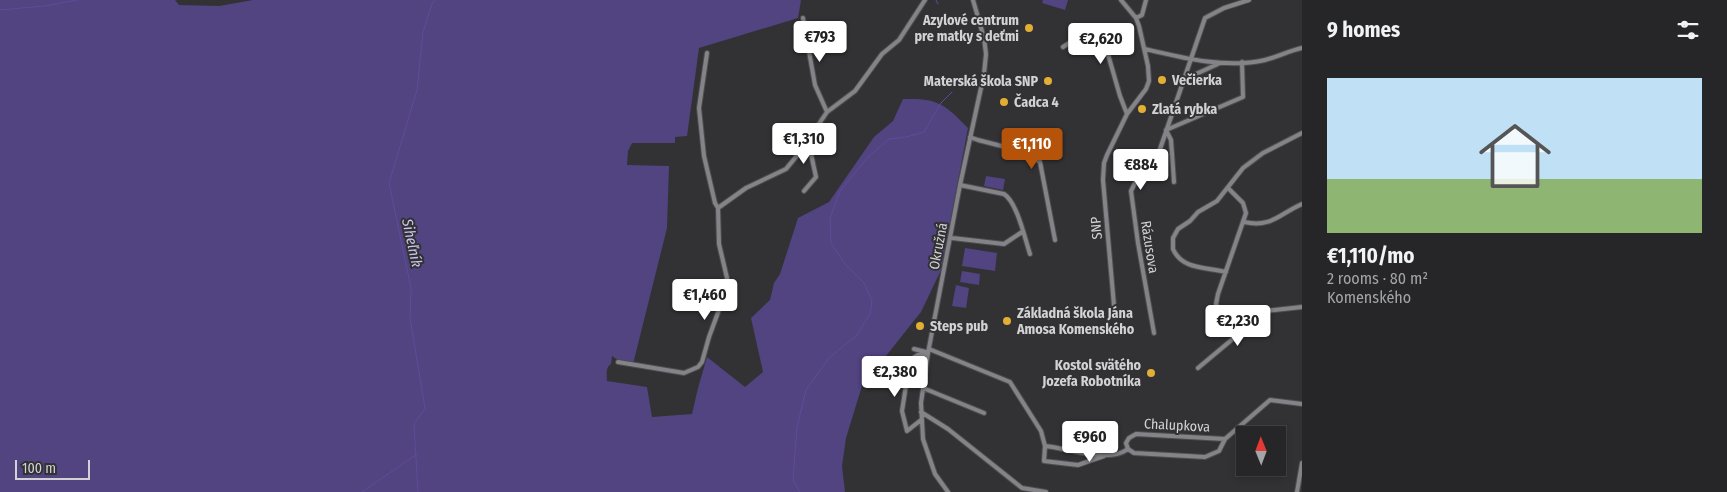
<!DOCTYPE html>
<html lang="en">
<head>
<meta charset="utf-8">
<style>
	:root { --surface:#262628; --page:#2e2e30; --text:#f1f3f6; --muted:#a4a5a8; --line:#424345; --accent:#b45309 }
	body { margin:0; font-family:"Fira Sans Condensed",sans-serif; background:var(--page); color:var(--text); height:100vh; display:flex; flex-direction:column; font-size:19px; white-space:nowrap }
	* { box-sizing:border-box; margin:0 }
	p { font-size:16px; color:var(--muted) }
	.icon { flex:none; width:28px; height:28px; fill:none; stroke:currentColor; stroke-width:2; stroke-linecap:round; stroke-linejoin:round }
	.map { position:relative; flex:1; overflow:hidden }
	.panel { display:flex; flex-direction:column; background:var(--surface); width:425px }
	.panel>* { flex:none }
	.needle { width:32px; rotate:359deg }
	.tools { position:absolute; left:1236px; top:426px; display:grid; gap:10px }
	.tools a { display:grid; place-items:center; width:50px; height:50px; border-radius:0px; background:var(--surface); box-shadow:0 2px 8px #0003,0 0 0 1px var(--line); font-size:25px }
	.scale { position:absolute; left:15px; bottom:12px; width:75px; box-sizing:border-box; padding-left:5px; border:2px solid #d2d1d4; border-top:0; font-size:14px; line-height:18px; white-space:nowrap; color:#d2d1d4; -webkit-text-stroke:4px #323235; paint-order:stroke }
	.price { position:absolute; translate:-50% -42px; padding:0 11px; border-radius:5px; background:#fff; color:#222; font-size:16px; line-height:32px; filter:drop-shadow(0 1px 2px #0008) }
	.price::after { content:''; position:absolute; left:50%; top:30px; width:15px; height:11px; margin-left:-8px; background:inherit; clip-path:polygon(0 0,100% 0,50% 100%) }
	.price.current { background:var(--accent); color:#fff }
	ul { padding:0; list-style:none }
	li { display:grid; align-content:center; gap:10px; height:265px; padding:0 25px }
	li+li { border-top:1px solid var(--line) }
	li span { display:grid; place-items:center; height:155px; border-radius:0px; color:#555 }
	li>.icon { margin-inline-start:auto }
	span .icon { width:90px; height:90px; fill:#fffc; stroke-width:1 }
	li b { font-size:21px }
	h2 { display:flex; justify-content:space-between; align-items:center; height:60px; padding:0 25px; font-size:21px }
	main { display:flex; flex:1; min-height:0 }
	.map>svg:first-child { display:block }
</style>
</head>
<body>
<main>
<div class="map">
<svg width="1302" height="492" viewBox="0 0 1302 492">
	<rect width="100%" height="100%" fill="#323235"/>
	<path fill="#524381" d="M0 0H175L179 5 219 6 253 0H801L798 18 699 48 687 136 675 137V143H632L628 151 627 165 669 166 667 228 633 364 618 360 612 356 611 364C605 368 607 375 607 381L647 387 652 417 692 414 698 388 707 357 745 387 763 372 751 318 770 300 774 283 780 274 798 218 829 202 874 137 893 121 903 99C937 98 944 103 968 128L941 270 921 312 862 386 846 438 842 466 845 492H0Z
		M1043 0H1068L1065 10 1042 3Z
		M986 176 1005 179 1003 190 984 186Z
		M965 248 997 253 995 271 962 266Z
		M962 271 980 274 979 285 960 282Z
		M956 285 969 288 966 308 952 306Z"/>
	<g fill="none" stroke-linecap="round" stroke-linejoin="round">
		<path stroke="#604b9b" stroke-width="1" d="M936 0 938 4
			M0 10 45 6 77 0
			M362 492 417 454
			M418 492 414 424 425 408 410 318 411 288 389 183 417 90 423 32 432 4 435 0
			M800 492 793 480 797 427 806 390 829 358 857 335 870 314 872 300 864 283 845 264 831 243 830 218 840 191 867 158 889 139 906 137 924 132 941 103 952 92"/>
		<g stroke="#4e4d50" stroke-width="6">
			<path id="minor" d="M803 18 815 85 827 112
				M1136 18 1142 15 1146 0
				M1063 47 1083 34 1101 30 1120 96 1127 114
				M1145 49C1183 58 1226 69 1265 60 1277 57 1289 51 1302 48
				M707 53 699 108 704 156 715 203 718 208 746 188 786 169 800 152 827 112 855 91 882 54 899 40 925 0
				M1196 74 1220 63
				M970 137 978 140 1025 152 1040 162 1055 240
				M1174 182 1171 140 1166 130 1243 97 1242 62
				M960 185 1004 194C1017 202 1025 239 1030 254
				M1228 188 1243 203 1246 213 1218 294 1216 304 1219 310 1229 315 1302 307
				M804 191 816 177 808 140
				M1244 222C1272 228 1279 214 1302 204
				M952 238 1004 244 1022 232
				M1226 272C1207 267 1182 270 1173 249V238L1178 229 1190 221 1198 212 1217 201 1243 168 1263 153 1302 133
				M1115 317 1103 180 1104 163 1107 155 1127 114 1146 89 1149 81 1148 66 1139 26 1136 18 1121 0
				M1154 333 1138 243 1131 191 1137 179 1151 164 1159 152 1205 18 1224 8 1249 0
				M914 349 926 352
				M929 349 1010 382 1041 431 1045 446 1044 461 1078 465 1104 456
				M618 362 684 373 698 367 702 362 709 337 723 299 727 278 719 244 718 208
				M1198 368 1265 312
				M923 388 984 413
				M921 412 948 429 1022 488 1046 492
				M921 420 907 431 902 411 910 360 918 355 928 353
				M1225 439 1136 434 1129 438 1126 443 1128 449 1134 453 1205 457 1219 451 1225 439 1270 400 1302 404
				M1045 446C1068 448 1108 464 1128 449
				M948 492 935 474 923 439 921 403 928 353 960 185 984 74 986 54 984 38 973 0
				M1297 492 1302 463"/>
		</g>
		<use href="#minor" stroke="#848387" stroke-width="4"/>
	</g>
	<g fill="#e3ae34" stroke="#323235" stroke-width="2">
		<circle cx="1029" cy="28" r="5"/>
		<circle cx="1162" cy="80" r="5"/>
		<circle cx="1048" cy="81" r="5"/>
		<circle cx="1004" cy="102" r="5"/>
		<circle cx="1142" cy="109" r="5"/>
		<circle cx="1007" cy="321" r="5"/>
		<circle cx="920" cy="326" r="5"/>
		<circle cx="1151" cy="373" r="5"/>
	</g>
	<g text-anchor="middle" stroke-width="4" stroke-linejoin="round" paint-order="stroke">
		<g font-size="14" font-weight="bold" fill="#d2d1d4" stroke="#323235" text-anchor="start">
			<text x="1019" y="25" text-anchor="end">Azylové centrum<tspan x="1019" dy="16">pre matky s deťmi</tspan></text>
			<text x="1172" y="85">Večierka</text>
			<text x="1038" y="86" text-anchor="end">Materská škola SNP</text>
			<text x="1014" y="107">Čadca 4</text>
			<text x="1152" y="114">Zlatá rybka</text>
			<text x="1017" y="318">Základná škola Jána<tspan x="1017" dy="16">Amosa Komenského</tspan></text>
			<text x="930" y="331">Steps pub</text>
			<text x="1141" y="370" text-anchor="end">Kostol svätého<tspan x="1141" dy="16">Jozefa Robotníka</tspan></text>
		</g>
		<g font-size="14" fill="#d2d1d4" stroke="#323235">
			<text transform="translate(1096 228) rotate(-95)" y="5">SNP</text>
			<text transform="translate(938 246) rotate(-79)" y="5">Okružná</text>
			<text transform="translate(1150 247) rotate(81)" y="5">Rázusova</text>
			<text transform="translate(1177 425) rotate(3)" y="5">Chalupkova</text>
		</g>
		<g font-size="15" font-style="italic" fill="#ccc4f1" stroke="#323235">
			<text transform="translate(412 243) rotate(78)" y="5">Siheľník</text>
		</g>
	</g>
</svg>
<div class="tools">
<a><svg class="needle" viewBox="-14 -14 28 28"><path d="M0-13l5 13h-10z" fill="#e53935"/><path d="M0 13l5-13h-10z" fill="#a4a5a8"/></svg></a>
</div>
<div class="scale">100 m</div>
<b class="price" style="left:820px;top:63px">€793</b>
<b class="price" style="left:1101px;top:65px">€2,620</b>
<b class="price" style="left:804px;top:165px">€1,310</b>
<b class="price current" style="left:1032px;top:170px">€1,110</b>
<b class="price" style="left:1141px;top:191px">€884</b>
<b class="price" style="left:705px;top:321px">€1,460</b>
<b class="price" style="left:1238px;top:347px">€2,230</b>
<b class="price" style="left:895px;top:398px">€2,380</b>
<b class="price" style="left:1090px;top:463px">€960</b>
</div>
<section class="panel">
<h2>9 homes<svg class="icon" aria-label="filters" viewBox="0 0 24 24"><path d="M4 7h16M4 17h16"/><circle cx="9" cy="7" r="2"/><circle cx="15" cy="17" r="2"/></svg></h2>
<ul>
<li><span style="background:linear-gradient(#bfe0f5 65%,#8fb573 0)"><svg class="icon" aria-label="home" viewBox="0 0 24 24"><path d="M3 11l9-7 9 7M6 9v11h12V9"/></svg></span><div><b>€1,110/mo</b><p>2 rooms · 80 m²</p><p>Komenského</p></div></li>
</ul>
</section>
</main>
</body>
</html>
